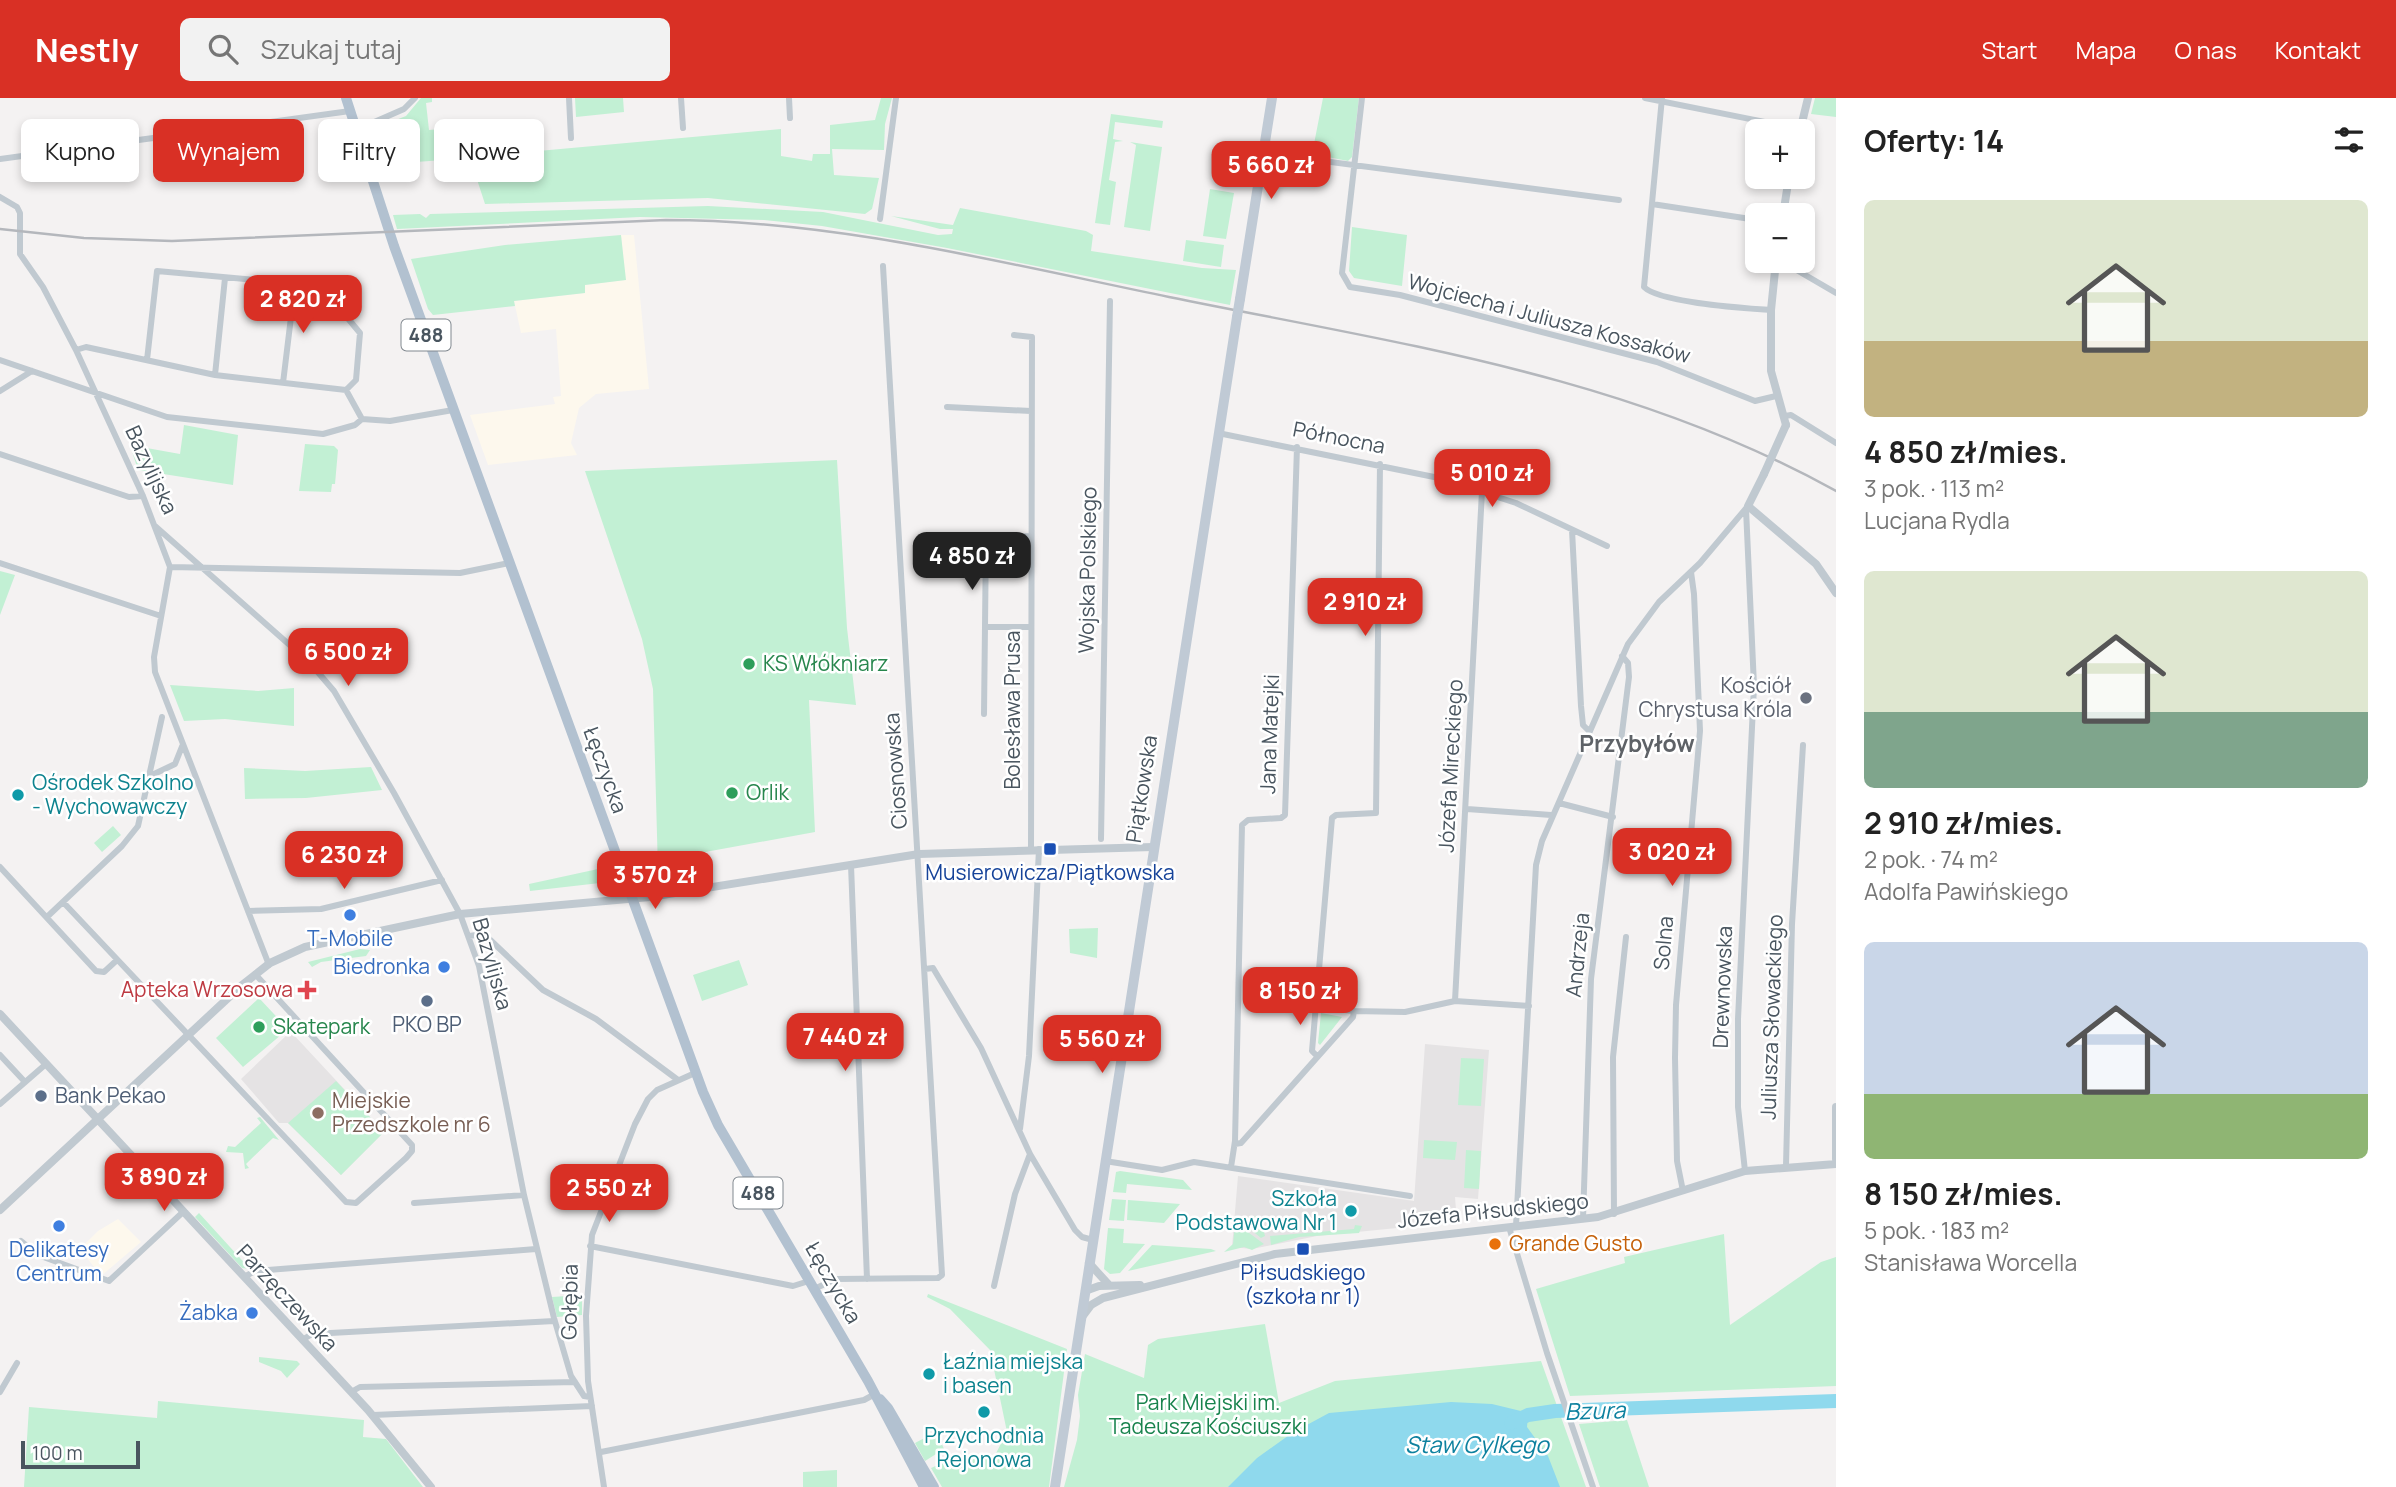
<!DOCTYPE html>
<html lang="pl">
<head>
<meta charset="utf-8">
<style>
	:root { --surface:#fff; --page:#f2f2f2; --text:#222; --muted:#767676; --accent:#d93025 }
	body { margin:0; font-family:Manrope,sans-serif; background:var(--page); color:var(--text); height:100vh; display:flex; flex-direction:column; font-size:26px; white-space:nowrap }
	* { box-sizing:border-box; margin:0 }
	p { font-size:23px; color:var(--muted) }
	.icon { flex:none; width:38px; height:38px; fill:none; stroke:currentColor; stroke-width:2; stroke-linecap:round; stroke-linejoin:round }
	.map { position:relative; flex:1; overflow:hidden }
	.side { display:flex; flex-direction:column; background:var(--surface); width:560px }
	.side>* { flex:none }
	.guide { position:absolute; left:21px; top:21px; width:665px; height:63px; display:flex; gap:14px }
	.tools { position:absolute; left:1745px; top:21px; display:grid; gap:14px }
	.tools a { display:grid; place-items:center; width:70px; height:70px; border-radius:10px; background:var(--surface); box-shadow:0 4px 10px #0003; font-size:35px }
	.scale { position:absolute; left:21px; bottom:18px; width:119px; box-sizing:border-box; padding-left:7px; border:4px solid #49555f; border-top:0; font-size:19px; line-height:24px; white-space:nowrap; color:#49555f; -webkit-text-stroke:5px #fff; paint-order:stroke }
	.price { position:absolute; translate:-50% -60px; padding:0 16px; border-radius:14px; background:var(--accent); color:#fff; font-size:23px; line-height:46px; filter:drop-shadow(0 2px 4px #0008) }
	.price::after { content:''; position:absolute; left:50%; top:42px; width:21px; height:16px; margin-left:-10px; background:inherit; clip-path:polygon(0 0,100% 0,50% 100%) }
	.price.selected { background:#222; color:#fff }
	ul { padding:0; list-style:none }
	li { display:grid; align-content:center; gap:14px; height:371px; padding:0 28px }
	li span { display:grid; place-items:center; height:217px; border-radius:10px; color:#555 }
	li>.icon { margin-inline-start:auto }
	span .icon { width:126px; height:126px; fill:#fffc; stroke-width:1 }
	li b { font-size:30px }
	h2 { display:flex; justify-content:space-between; align-items:center; height:84px; padding:0 28px; font-size:30px }
	.chip { padding:0 24px; border-radius:10px; background:var(--surface); box-shadow:0 4px 10px #0003; font-size:24px; line-height:63px }
	.chip.selected { background:var(--accent); color:#fff }
	header { display:flex; align-items:center; gap:42px; box-sizing:border-box; height:98px; padding:0 35px; background:var(--accent); color:#fff }
	header strong { font-size:33px }
	nav { display:flex; gap:38px; margin-inline-start:auto; font-size:24px }
	.search { width:490px; height:63px; background:var(--page); display:flex; align-items:center; gap:18px; box-sizing:border-box; padding:0 24px; border-radius:10px; color:var(--muted); font-size:26px }
	main { display:flex; flex:1; min-height:0 }
	.map>svg:first-child { display:block }
</style>
</head>
<body>
<header>
<strong>Nestly</strong>
<div class="search"><svg class="icon" aria-label="search" viewBox="0 0 24 24"><circle cx="10" cy="10" r="6"/><path d="M15 15l6 6"/></svg>Szukaj tutaj</div>
<nav><a>Start</a><a>Mapa</a><a>O nas</a><a>Kontakt</a></nav>
</header>
<main>
<div class="map">
<svg width="1836" height="1389" viewBox="0 0 1836 1389">
	<rect width="100%" height="100%" fill="#f4f2f2"/>
	<path fill="#fdf8ed" d="M621 137H634L649 291 596 296 579 310 571 345 577 357 488 367 470 317 555 306 553 299 561 298 556 231 521 235 514 203 585 195 584 187 625 182Z
		M118 1121 141 1144 101 1178 80 1151 98 1133Z"/>
	<path fill="#e5e3e4" d="M289 935H292L384 1034 341 1077 288 1025H279L241 981Z
		M1425 946 1489 952 1478 1101 1455 1099 1457 1124 1317 1138 1252 1151 1232 1149 1238 1078 1414 1103Z"/>
	<path fill="#c2f0d4" d="M421 0H432V4L426 5 429 32 504 26 506 56 781 31V58L812 63 813 56H830V27L875 22 881 0H892L885 26 884 52 832 51 834 77 879 80 872 111 865 116 708 100 485 106 470 60 376 67 365 34 406 18Z
		M575 0H623L624 14 576 19Z
		M1323 0H1359L1352 59 1348 63 1312 56Z
		M1815 0H1836V19L1811 16Z
		M1111 16 1163 23 1162 30 1115 24 1113 41 1123 43 1115 44 1109 82 1116 84 1110 127 1095 125Z
		M1130 44 1162 49 1150 133 1124 129 1136 47Z
		M1210 91 1234 95 1226 141 1203 138Z
		M708 108 823 114 938 137 952 136 953 131H940L891 118 953 127 960 110 1086 133 1093 137 1091 153 1202 170 1236 172 1230 207 947 150 822 128 764 122 640 119 397 131 393 117 420 116 426 120 430 116Z
		M1352 129 1407 137 1402 188 1354 180 1349 173Z
		M621 137 626 182 585 187V195L514 203 515 208 433 217 428 211 411 161 505 147Z
		M1186 142 1224 147 1221 169 1183 163Z
		M184 327 238 337 233 387 138 372 130 347 180 356Z
		M305 346 334 348 338 352 335 386H332L331 394 299 393Z
		M837 362 847 530 856 607 809 602 815 734 678 759 676 773H658L653 591 642 541 585 373Z
		M0 473 15 477 0 517Z
		M170 587 258 593 294 590V628L225 621 184 623Z
		M371 669 382 692 306 700 245 701 244 670 305 673Z
		M113 728 121 737 102 754 94 745Z
		M598 771 600 785 530 793 529 786Z
		M1098 830 1097 860 1070 855 1069 831Z
		M360 851 370 852 366 858 321 864 312 869 308 864Z
		M739 862 748 887 702 903 693 877Z
		M259 900 288 931 243 969 216 940Z
		M1321 915 1342 919 1320 947 1318 945Z
		M1461 960 1484 961 1481 1008 1458 1007Z
		M336 983 384 1034 341 1077 288 1025Z
		M260 1019 279 1042 273 1040 246 1066 249 1070 245 1071 243 1055 226 1054 228 1048 235 1049 261 1025 257 1020Z
		M1424 1042 1457 1044 1455 1062 1423 1060Z
		M1466 1052 1481 1053 1479 1091 1464 1090Z
		M1120 1073 1183 1082 1192 1092 1127 1086 1126 1095 1113 1094 1116 1074Z
		M1112 1101 1126 1102 1124 1123 1109 1122Z
		M1128 1102 1180 1106 1164 1125 1127 1122Z
		M199 1115 250 1171 242 1170 195 1119Z
		M1260 1118 1265 1138 1261 1140 1239 1122V1120Z
		M1235 1126H1237L1264 1146 1252 1152 1244 1149 1224 1154 1233 1146Z
		M1355 1127 1362 1128 1359 1135 1299 1139 1271 1147 1270 1138 1354 1131Z
		M1108 1130 1124 1131 1123 1145 1145 1146 1120 1175 1110 1176 1104 1171Z
		M1724 1136 1730 1227 1821 1164 1836 1159V1288L1570 1298 1536 1191 1625 1165 1624 1159Z
		M1152 1147 1211 1151 1216 1153 1128 1173Z
		M928 1196 1067 1251 1049 1389H942L931 1370 961 1357 993 1361 1007 1334 990 1252 950 1211 927 1199Z
		M582 1197V1217L557 1219 552 1199Z
		M1265 1226 1279 1305 1335 1283 1541 1263 1586 1389H1064L1077 1342 1080 1318 1078 1297 1085 1256 1144 1280 1148 1247 1158 1241Z
		M259 1259 297 1263 300 1266 287 1280 281 1273 259 1264Z
		M158 1303 364 1322 363 1339 386 1341 423 1389H24L29 1309 157 1320Z
		M1627 1322 1649 1389H1600L1579 1326Z
		M932 1336 938 1337 944 1351 925 1363 915 1345Z
		M837 1372V1389H803V1374Z"/>
	<path fill="#8fd9ed" d="M1451 1304 1492 1306 1525 1314 1528 1317 1527 1329 1548 1358 1560 1389H1228L1257 1360 1292 1335 1329 1315Z"/>
	<g fill="none" stroke-linecap="round" stroke-linejoin="round">
		<path stroke="#8fd9ed" stroke-width="14" d="M1511 1325 1528 1317 1555 1313 1836 1303"/>
		<path stroke="#c0c9d0" stroke-width="6" d="M569 0 571 40
			M681 0 683 30
			M789 0 790 20
			M1362 0 1342 175 1350 189 1400 197 1657 264 1755 303 1776 298
			M1645 0 1800 31
			M1662 0 1644 189C1660 205 1745 210 1771 212
			M356 32 404 11 415 0
			M1263 55 1619 102
			M0 61 350 13
			M0 99 17 109 20 115V156L43 189 76 252 143 398 170 469 154 559 155 574 269 867
			M1652 106 1757 122
			M880 121 896 0
			M1776 165 1788 167 1836 195
			M1014 237 1032 239 1031 752
			M76 252 86 249 215 277 346 292 362 321 390 323 453 312
			M0 262 167 319 323 336 355 327 362 321
			M147 262 157 173 321 188 360 235 356 282 346 292
			M215 277 225 180
			M283 285 295 186
			M0 293 32 273
			M947 309 1031 313
			M1785 318 1791 317 1836 345
			M1218 335 1439 380 1516 405 1607 448
			M0 356 129 399 143 398
			M155 428 310 565 334 593 394 695 460 816 479 868 524 1097 554 1220 571 1278 584 1298 590 1299
			M1572 432 1581 608 1583 627 1588 632
			M0 465 161 518
			M170 469 460 475 509 465
			M986 529H1031
			M984 616 986 439 1031 438
			M152 677 175 666 183 646
			M1559 705 1613 719
			M1467 711 1551 717
			M1101 741 1110 203
			M851 767 867 1181
			M0 769 96 873 104 874 117 862
			M63 804 346 1104 356 1105 406 1060 412 1053V1047L255 876
			M248 813 321 811 442 782
			M48 818 122 748 138 728 162 619
			M469 838 484 836 543 892 596 921 678 982
			M925 871 933 870 981 950 1030 1056 1075 1132 1082 1139 1093 1142
			M1455 903 1482 393
			M1316 909 1354 913
			M0 957 25 984
			M1317 958 1312 953 1332 720 1336 717 1376 715 1380 366
			M0 1006 46 966
			M1020 1031 1029 958 1039 751
			M1235 1046 1241 1045 1353 919 1354 913 1405 914 1455 903 1529 908
			M1105 1063 1162 1072 1194 1064 1410 1098
			M1786 1068 1792 826 1803 647
			M1231 1069 1235 1043 1242 727 1248 722 1281 720 1285 717 1297 349
			M1745 1073 1738 1009V921L1754 588 1746 411
			M1683 1093 1677 1063 1675 960 1676 907 1700 633 1694 496 1691 474
			M414 1105 524 1097
			M1614 1116 1613 959 1626 839
			M1583 1121 1591 881 1629 579 1628 565 1622 558
			M1516 1128 1536 767 1542 743 1628 546 1659 504 1700 465 1748 408
			M1509 1129 1547 1255 1593 1389
			M21 1143 38 1157 109 1183 183 1114
			M590 1148 793 1188 809 1183
			M244 1179 255 1173 536 1151
			M994 1188 1015 1096 1030 1056
			M814 1191 836 1181 938 1180 942 1177 883 168
			M302 1242 312 1236 554 1223
			M0 1294 17 1265
			M351 1294 360 1289 575 1284
			M373 1317 592 1308
			M601 1354 864 1302 875 1296
			M604 1389 588 1283 586 1218 592 1137 635 1026 648 1001 657 992 695 975"/>
		<path stroke="#c0c9d0" stroke-width="8" d="M1800 33 1808 0
			M1783 117 1789 79
			M1776 163 1771 212V273L1786 327
			M1764 376 1748 408 1816 466 1836 495
			M0 916 368 1312 431 1389
			M1836 1009V1061
			M0 1112 241 888 270 865 305 849 460 816 650 799 919 756 1153 749
			M1089 1165 1109 1187
			M1085 1193 1099 1188 1140 1187
			M1082 1219 1091 1207 1103 1200 1275 1156 1598 1119 1745 1073 1836 1066"/>
		<path stroke="#c0cad5" stroke-width="10" d="M1240 201 1272 0
			M1055 1389 1237 219"/>
		<path stroke="#b2c1d0" stroke-width="10" d="M346 0 394 148 703 994 718 1027 868 1283 924 1389
			M880 1301 888 1310 934 1389"/>
		<path stroke="#b4b7bc" stroke-width="2.5" d="M0 131 84 140 172 143 666 122C836 122 1003 165 1169 199 1399 246 1627 277 1836 393"/>
		<path stroke="#c0c9d0" stroke-width="8" d="M1764 376 1786 327"/>
		<path stroke="#c0cad5" stroke-width="10" d="M1237 219 1240 201"/>
	</g>
	<g fill="#2e9e5b" stroke="#fff" stroke-width="2.5">
		<circle cx="749" cy="566" r="7"/>
		<circle cx="732" cy="695" r="7"/>
		<circle cx="259" cy="929" r="7"/>
	</g>
	<circle fill="#6b7280" stroke="#fff" stroke-width="2.5" cx="1806" cy="600" r="7"/>
	<g fill="#0f9aa8" stroke="#fff" stroke-width="2.5">
		<circle cx="18" cy="697" r="7"/>
		<circle cx="1351" cy="1113" r="7"/>
		<circle cx="929" cy="1276" r="7"/>
		<circle cx="984" cy="1314" r="7"/>
	</g>
	<g fill="#1a4fb4" stroke="#fff" stroke-width="2.5">
		<rect x="1043" y="744" width="14" height="14" rx="3.5"/>
		<rect x="1296" y="1144" width="14" height="14" rx="3.5"/>
	</g>
	<g fill="#3f7fe0" stroke="#fff" stroke-width="2.5">
		<circle cx="350" cy="817" r="7"/>
		<circle cx="444" cy="869" r="7"/>
		<circle cx="59" cy="1128" r="7"/>
		<circle cx="252" cy="1215" r="7"/>
	</g>
	<path fill="#e0444e" stroke="#fff" stroke-width="2.5" d="M303.5 881.5h7v7h7v7h-7v7h-7v-7h-7v-7h7z"/>
	<g fill="#5c6f8a" stroke="#fff" stroke-width="2.5">
		<circle cx="427" cy="903" r="7"/>
		<circle cx="41" cy="998" r="7"/>
	</g>
	<circle fill="#8d6e63" stroke="#fff" stroke-width="2.5" cx="318" cy="1015" r="7"/>
	<circle fill="#e8710a" stroke="#fff" stroke-width="2.5" cx="1495" cy="1146" r="7"/>
	<g text-anchor="middle" stroke-width="5" stroke-linejoin="round" paint-order="stroke">
		<g fill="#fff" stroke="#80888f" stroke-width="2">
			<rect x="401.5" y="221.5" width="49" height="31" rx="5"/>
			<rect x="733.5" y="1079.5" width="49" height="31" rx="5"/>
		</g>
		<g font-size="19" font-weight="bold" fill="#49555f">
			<text x="426" y="244">488</text>
			<text x="758" y="1102">488</text>
		</g>
		<g font-size="21" fill="#49555f" stroke="#fff">
			<text transform="translate(1549 221) rotate(15)" y="7">Wojciecha i Juliusza Kossaków</text>
			<text transform="translate(1339 340) rotate(11)" y="7">Północna</text>
			<text transform="translate(151 372) rotate(65)" y="7">Bazylijska</text>
			<text transform="translate(1088 472) rotate(-89)" y="7">Wojska Polskiego</text>
			<text transform="translate(1013 612) rotate(-90)" y="7">Bolesława Prusa</text>
			<text transform="translate(1270 636) rotate(-88)" y="7">Jana Matejki</text>
			<text transform="translate(1451 668) rotate(-87)" y="7">Józefa Mireckiego</text>
			<text transform="translate(605 672) rotate(70)" y="7">Łęczycka</text>
			<text transform="translate(896 673) rotate(-94)" y="7">Ciosnowska</text>
			<text transform="translate(1142 691) rotate(-81)" y="7">Piątkowska</text>
			<text transform="translate(1664 845) rotate(-85)" y="7">Solna</text>
			<text transform="translate(1578 857) rotate(-84)" y="7">Andrzeja</text>
			<text transform="translate(492 866) rotate(74)" y="7">Bazylijska</text>
			<text transform="translate(1723 889) rotate(-88)" y="7">Drewnowska</text>
			<text transform="translate(1772 919) rotate(-88)" y="7">Juliusza Słowackiego</text>
			<text transform="translate(1493 1113) rotate(-6)" y="7">Józefa Piłsudskiego</text>
			<text transform="translate(833 1185) rotate(60)" y="7">Łęczycka</text>
			<text transform="translate(287 1200) rotate(47)" y="7">Parzęczewska</text>
			<text transform="translate(570 1204) rotate(-89)" y="7">Gołębia</text>
		</g>
		<g font-size="21" fill="#27864d" stroke="#fff" text-anchor="start">
			<text x="763" y="573">KS Włókniarz</text>
			<text x="746" y="702">Orlik</text>
			<text x="273" y="936">Skatepark</text>
		</g>
		<g font-size="21" fill="#5b616d" stroke="#fff" text-anchor="end">
			<text x="1792" y="595">Kościół<tspan x="1792" dy="24">Chrystusa Króla</tspan></text>
		</g>
		<g font-size="21" fill="#0d838f" stroke="#fff" text-anchor="start">
			<text x="32" y="692">Ośrodek Szkolno<tspan x="32" dy="24">- Wychowawczy</tspan></text>
			<text x="1337" y="1108" text-anchor="end">Szkoła<tspan x="1337" dy="24">Podstawowa Nr 1</tspan></text>
			<text x="943" y="1271">Łaźnia miejska<tspan x="943" dy="24">i basen</tspan></text>
			<text x="984" y="1345" text-anchor="middle">Przychodnia<tspan x="984" dy="24">Rejonowa</tspan></text>
		</g>
		<g font-size="21" fill="#164399" stroke="#fff">
			<text x="1050" y="782">Musierowicza/Piątkowska</text>
			<text x="1303" y="1182">Piłsudskiego<tspan x="1303" dy="24">(szkoła nr 1)</tspan></text>
		</g>
		<g font-size="21" fill="#366cbe" stroke="#fff">
			<text x="350" y="848">T-Mobile</text>
			<text x="430" y="876" text-anchor="end">Biedronka</text>
			<text x="59" y="1159">Delikatesy<tspan x="59" dy="24">Centrum</tspan></text>
			<text x="238" y="1222" text-anchor="end">Żabka</text>
		</g>
		<g font-size="21" fill="#be3a42" stroke="#fff" text-anchor="end">
			<text x="293" y="899">Apteka Wrzosowa</text>
		</g>
		<g font-size="21" fill="#4e5e75" stroke="#fff">
			<text x="427" y="934">PKO BP</text>
			<text x="55" y="1005" text-anchor="start">Bank Pekao</text>
		</g>
		<g font-size="21" fill="#785e54" stroke="#fff" text-anchor="start">
			<text x="332" y="1010">Miejskie<tspan x="332" dy="24">Przedszkole nr 6</tspan></text>
		</g>
		<g font-size="21" fill="#c56008" stroke="#fff" text-anchor="start">
			<text x="1509" y="1153">Grande Gusto</text>
		</g>
		<g font-size="21" fill="#18834d" stroke="#fff">
			<text x="1208" y="1312">Park Miejski im.<tspan x="1208" dy="24">Tadeusza Kościuszki</tspan></text>
		</g>
		<g font-size="23" font-weight="bold" fill="#5e6267" stroke="#fff">
			<text x="1637" y="654">Przybyłów</text>
		</g>
		<g font-size="23" font-style="italic" fill="#0d819f" stroke="#fff">
			<text transform="translate(1595 1313) rotate(-2)" y="8">Bzura</text>
			<text x="1477" y="1355">Staw Cylkego</text>
		</g>
	</g>
</svg>
<div class="tools">
<a>+</a>
<a>−</a>
</div>
<div class="scale">100 m</div>
<b class="price" style="left:1271px;top:103px">5 660 zł</b>
<b class="price" style="left:303px;top:237px">2 820 zł</b>
<b class="price" style="left:1492px;top:411px">5 010 zł</b>
<b class="price selected" style="left:972px;top:494px">4 850 zł</b>
<b class="price" style="left:1365px;top:540px">2 910 zł</b>
<b class="price" style="left:348px;top:590px">6 500 zł</b>
<b class="price" style="left:1672px;top:790px">3 020 zł</b>
<b class="price" style="left:344px;top:793px">6 230 zł</b>
<b class="price" style="left:655px;top:813px">3 570 zł</b>
<b class="price" style="left:1300px;top:929px">8 150 zł</b>
<b class="price" style="left:845px;top:975px">7 440 zł</b>
<b class="price" style="left:1102px;top:977px">5 560 zł</b>
<b class="price" style="left:164px;top:1115px">3 890 zł</b>
<b class="price" style="left:609px;top:1126px">2 550 zł</b>
<div class="guide">
<a class="chip">Kupno</a>
<a class="chip selected">Wynajem</a>
<a class="chip">Filtry</a>
<a class="chip">Nowe</a>
</div>
</div>
<section class="side">
<h2>Oferty: 14<svg class="icon" aria-label="filters" viewBox="0 0 24 24"><path d="M4 7h16M4 17h16"/><circle cx="9" cy="7" r="2"/><circle cx="15" cy="17" r="2"/></svg></h2>
<ul>
<li><span style="background:linear-gradient(#dfe7d0 65%,#c2b280 0)"><svg class="icon" aria-label="home" viewBox="0 0 24 24"><path d="M3 11l9-7 9 7M6 9v11h12V9"/></svg></span><div><b>4 850 zł/mies.</b><p>3 pok. · 113 m²</p><p>Lucjana Rydla</p></div></li>
<li><span style="background:linear-gradient(#dfe7d0 65%,#7fa58c 0)"><svg class="icon" aria-label="home" viewBox="0 0 24 24"><path d="M3 11l9-7 9 7M6 9v11h12V9"/></svg></span><div><b>2 910 zł/mies.</b><p>2 pok. · 74 m²</p><p>Adolfa Pawińskiego</p></div></li>
<li><span style="background:linear-gradient(#c9d6e8 70%,#8fb573 0)"><svg class="icon" aria-label="home" viewBox="0 0 24 24"><path d="M3 11l9-7 9 7M6 9v11h12V9"/></svg></span><div><b>8 150 zł/mies.</b><p>5 pok. · 183 m²</p><p>Stanisława Worcella</p></div></li>
</ul>
</section>
</main>
</body>
</html>
